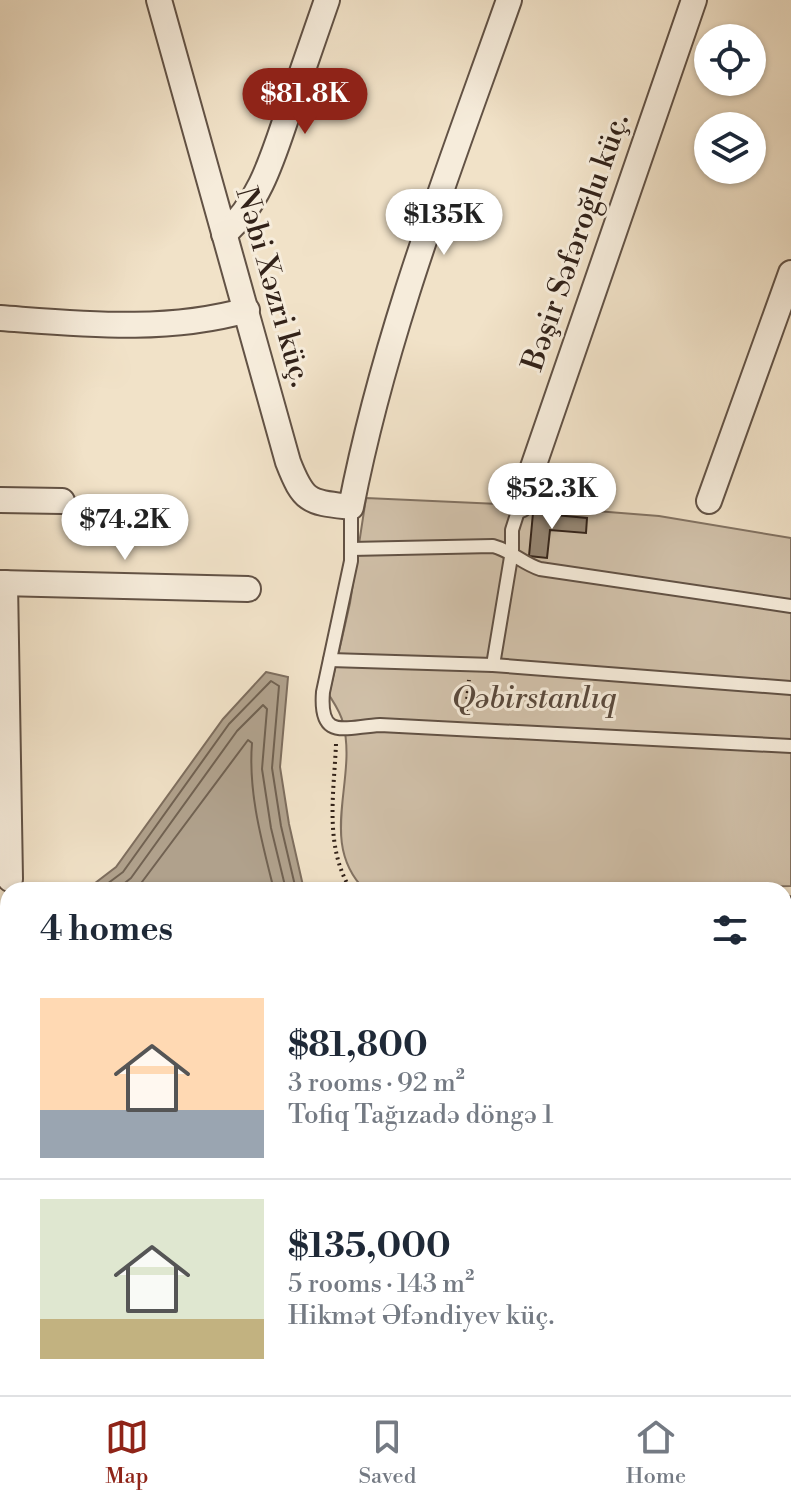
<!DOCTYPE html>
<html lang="en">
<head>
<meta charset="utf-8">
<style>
	:root { --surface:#fff; --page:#f2f2f3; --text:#1f2937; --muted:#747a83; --line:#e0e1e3; --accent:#8f2418 }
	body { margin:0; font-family:"Libre Bodoni",serif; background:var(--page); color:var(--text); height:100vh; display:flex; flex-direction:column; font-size:30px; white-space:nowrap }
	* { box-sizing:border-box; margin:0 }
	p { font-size:26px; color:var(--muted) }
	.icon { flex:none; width:44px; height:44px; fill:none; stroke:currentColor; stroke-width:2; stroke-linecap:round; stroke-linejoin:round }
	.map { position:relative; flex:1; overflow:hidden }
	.panel { position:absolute; left:0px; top:882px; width:792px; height:514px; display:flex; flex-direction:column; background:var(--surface); border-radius:24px 24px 0 0; box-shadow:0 2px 6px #0004 }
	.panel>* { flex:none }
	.buttons { position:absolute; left:694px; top:24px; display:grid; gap:16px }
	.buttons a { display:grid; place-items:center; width:72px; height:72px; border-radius:50%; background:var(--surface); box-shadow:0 2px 6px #0004; font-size:40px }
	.price { position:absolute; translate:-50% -68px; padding:0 18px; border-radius:28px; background:#fff; color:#222; font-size:26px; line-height:52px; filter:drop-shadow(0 2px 4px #0008) }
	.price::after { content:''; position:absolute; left:50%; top:48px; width:24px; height:18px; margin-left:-12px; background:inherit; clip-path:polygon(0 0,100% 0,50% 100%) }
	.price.selected { background:var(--accent); color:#fff }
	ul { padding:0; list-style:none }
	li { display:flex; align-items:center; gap:24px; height:200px; padding:0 40px }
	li+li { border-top:2px solid var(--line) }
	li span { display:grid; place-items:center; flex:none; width:224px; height:160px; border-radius:0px; color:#555 }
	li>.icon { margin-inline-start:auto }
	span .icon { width:96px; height:96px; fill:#fffc; stroke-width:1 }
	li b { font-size:34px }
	h2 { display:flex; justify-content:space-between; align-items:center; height:96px; padding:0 40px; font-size:34px }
	.dock { display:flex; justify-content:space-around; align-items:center; height:112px; border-top:2px solid var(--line); background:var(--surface); font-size:22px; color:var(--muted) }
	.dock a { display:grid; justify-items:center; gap:4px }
	.dock .selected { color:var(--accent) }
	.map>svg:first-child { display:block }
	.green { fill:#d1c1aa; stroke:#827262; stroke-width:2 }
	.water { fill:#b0a18c; stroke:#7e6e5e; stroke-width:2 }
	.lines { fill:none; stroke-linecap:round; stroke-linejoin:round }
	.shore { stroke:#716252; stroke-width:2 }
	.building { fill:#958674; stroke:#322219; stroke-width:2 }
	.service-casing { stroke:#625245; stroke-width:16 }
	.minor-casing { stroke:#625245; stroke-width:28 }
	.trunk-casing { stroke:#322219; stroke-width:46 }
	.path { stroke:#322219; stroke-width:4; stroke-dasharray:2 4; stroke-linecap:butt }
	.service { stroke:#f6ecdb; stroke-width:12 }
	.minor { stroke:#f6ecdb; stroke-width:24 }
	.trunk { stroke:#f1e2c8; stroke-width:42 }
	.labels { text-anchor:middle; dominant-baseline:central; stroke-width:6; stroke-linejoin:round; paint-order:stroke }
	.street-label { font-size:30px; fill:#322219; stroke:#f6ecdb }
	.park-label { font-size:30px; font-style:italic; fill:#5a4a3d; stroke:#f6ecdb }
</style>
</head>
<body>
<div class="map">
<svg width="791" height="1395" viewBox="0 0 791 1395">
	<rect width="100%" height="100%" fill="#f1e2c8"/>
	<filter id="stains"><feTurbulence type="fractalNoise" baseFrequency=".0025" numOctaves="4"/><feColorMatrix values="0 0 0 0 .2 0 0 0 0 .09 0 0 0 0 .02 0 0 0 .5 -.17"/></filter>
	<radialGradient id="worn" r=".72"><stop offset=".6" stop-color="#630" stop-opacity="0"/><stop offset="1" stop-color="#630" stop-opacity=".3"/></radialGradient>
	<path class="green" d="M366,498L520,505L659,516L791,538V886L715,887L714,890H365C317,842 358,780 343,723C341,713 334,703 329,695L350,603Z"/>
	<g class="water">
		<path d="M266,672L288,677L280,767L289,824L304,890H86L116,867L223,719Z"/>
		<path d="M791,927V1070L784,1084V929Z"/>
		<path d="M8,936V1388H398L386,1395H0V940Z"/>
	</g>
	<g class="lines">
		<g class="shore">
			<path d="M99,890L123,872L229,724L271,681L279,686L272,768L281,826L296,890"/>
			<path d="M116,890L131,878L237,731L263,705L267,709L262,769L271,828L286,890"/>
			<path d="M136,890L248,740L252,743C248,793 262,842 274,890"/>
		</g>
	</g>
	<path class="building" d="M533,513L587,518L586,533L550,530L547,558L529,556Z"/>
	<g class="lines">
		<g class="service-casing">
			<g id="service">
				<path d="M351,507V561L323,692C319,741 344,727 380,725L791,746"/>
				<path d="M351,549L493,546C512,551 522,563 540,569L791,606"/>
				<path d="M330,660L493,665L791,688"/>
				<path d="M493,665L512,551V530L520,505"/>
			</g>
		</g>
		<g class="minor-casing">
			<g id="minor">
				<path d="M159,0L288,462C304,503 309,502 351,507C385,332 450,167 509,0"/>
				<path d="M224,234C262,202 275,149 291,104C303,70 315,35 327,0"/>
				<path d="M0,318C83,324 166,333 247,310"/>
				<path d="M0,500L62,501"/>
				<path d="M709,501L791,273"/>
				<path d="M520,505L694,0"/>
				<path d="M0,583L248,589"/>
				<path d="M5,583L10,879"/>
			</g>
		</g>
		<g class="trunk-casing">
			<g id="trunk">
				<path d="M784,1192L791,1187"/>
				<path d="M784,1259L791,1253"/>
				<path d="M509,1395L521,1388"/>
				<path d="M596,1395L606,1388"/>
			</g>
		</g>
		<g class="path">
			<path d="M466,711L469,680"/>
			<path d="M336,744C334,793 324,847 351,890"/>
			<path d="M784,899L791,897"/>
		</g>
		<use href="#service" class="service"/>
		<use href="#minor" class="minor"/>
		<use href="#trunk" class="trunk"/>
	</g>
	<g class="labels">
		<g class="street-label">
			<text transform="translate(576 242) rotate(-71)">Bəşir Səfəroğlu küç.</text>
			<text transform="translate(273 287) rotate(74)">Nəbi Xəzri küç.</text>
		</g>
		<g class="park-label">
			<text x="534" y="699">Qəbirstanlıq</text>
		</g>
	</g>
	<rect width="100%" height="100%" filter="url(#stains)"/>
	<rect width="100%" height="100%" fill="url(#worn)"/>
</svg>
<div class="buttons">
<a><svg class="icon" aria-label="locate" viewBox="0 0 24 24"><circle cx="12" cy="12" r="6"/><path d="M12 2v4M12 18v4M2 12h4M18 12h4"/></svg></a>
<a><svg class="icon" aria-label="layers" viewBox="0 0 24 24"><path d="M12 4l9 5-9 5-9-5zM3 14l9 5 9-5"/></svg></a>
</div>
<b class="price selected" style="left:305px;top:136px">$81.8K</b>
<b class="price" style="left:444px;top:257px">$135K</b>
<b class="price" style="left:552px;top:531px">$52.3K</b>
<b class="price" style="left:125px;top:562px">$74.2K</b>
<section class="panel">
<h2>4 homes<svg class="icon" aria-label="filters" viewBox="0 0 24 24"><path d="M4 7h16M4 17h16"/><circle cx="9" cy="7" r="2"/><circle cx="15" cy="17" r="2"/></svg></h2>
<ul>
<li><span style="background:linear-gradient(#ffd9b3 70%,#9aa5b1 0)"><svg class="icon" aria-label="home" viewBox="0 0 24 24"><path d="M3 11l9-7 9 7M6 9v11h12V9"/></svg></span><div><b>$81,800</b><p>3 rooms · 92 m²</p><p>Tofiq Tağızadə döngə 1</p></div></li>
<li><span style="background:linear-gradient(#dfe7d0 75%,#c2b280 0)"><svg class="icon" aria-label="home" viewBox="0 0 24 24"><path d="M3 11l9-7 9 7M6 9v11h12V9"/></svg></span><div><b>$135,000</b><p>5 rooms · 143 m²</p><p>Hikmət Əfəndiyev küç.</p></div></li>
</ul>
</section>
</div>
<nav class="dock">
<a class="selected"><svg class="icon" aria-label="map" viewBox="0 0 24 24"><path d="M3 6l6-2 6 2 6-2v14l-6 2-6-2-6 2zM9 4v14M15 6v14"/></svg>Map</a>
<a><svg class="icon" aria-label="saved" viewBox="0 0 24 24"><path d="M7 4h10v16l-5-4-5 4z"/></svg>Saved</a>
<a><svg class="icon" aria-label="home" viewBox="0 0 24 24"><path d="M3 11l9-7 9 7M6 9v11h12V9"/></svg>Home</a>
</nav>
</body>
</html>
